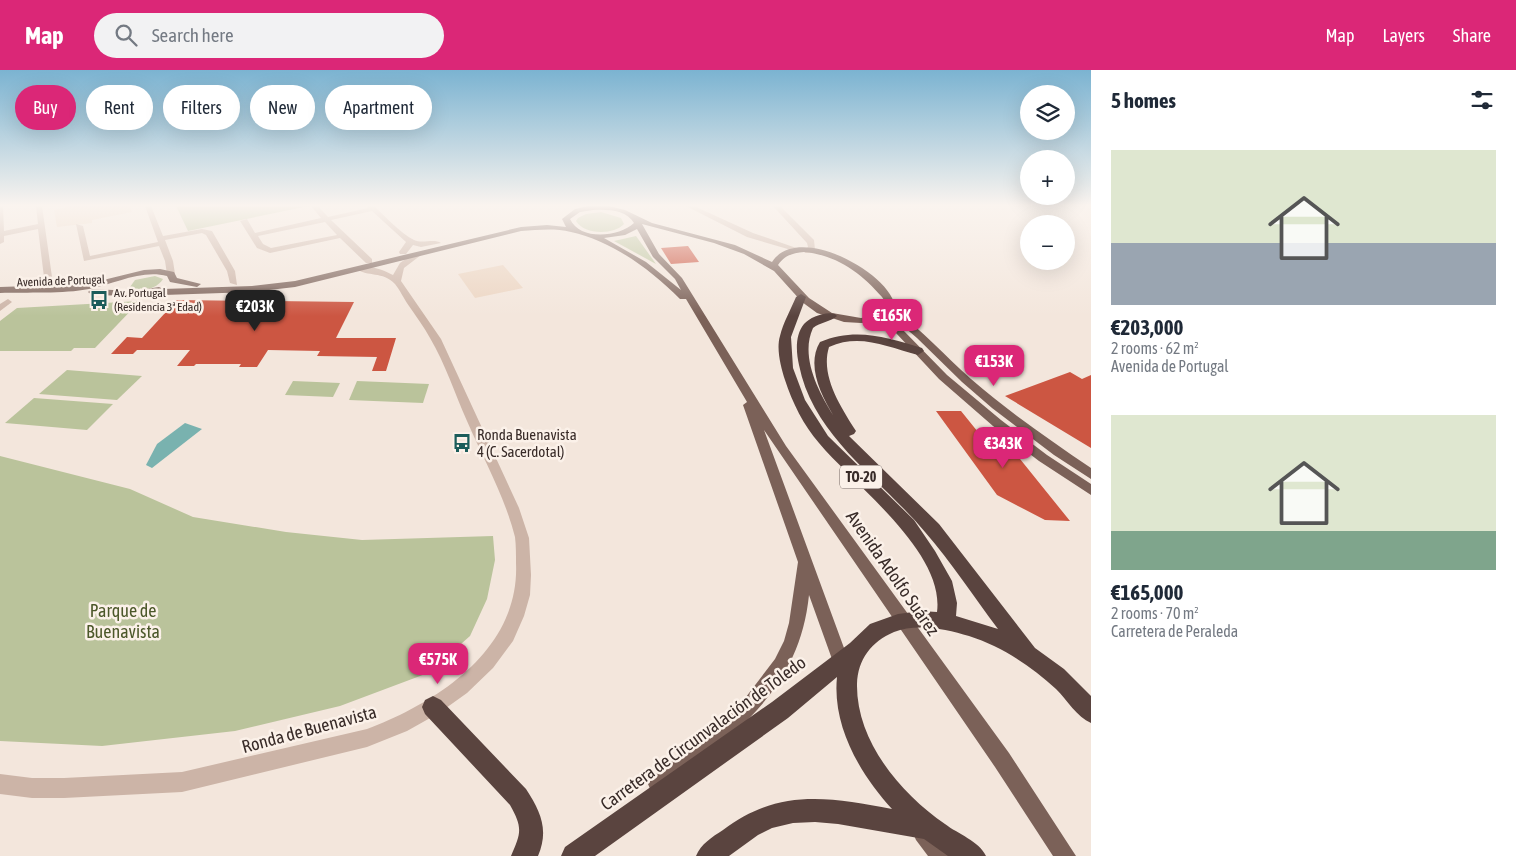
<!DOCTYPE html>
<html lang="en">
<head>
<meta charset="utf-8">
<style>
	:root { --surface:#fff; --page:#f2f2f3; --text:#1f2937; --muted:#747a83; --accent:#db2777 }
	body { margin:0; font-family:"Asap Condensed",sans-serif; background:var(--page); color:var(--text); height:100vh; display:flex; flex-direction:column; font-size:19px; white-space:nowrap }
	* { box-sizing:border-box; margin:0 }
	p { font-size:16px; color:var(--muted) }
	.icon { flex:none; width:28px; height:28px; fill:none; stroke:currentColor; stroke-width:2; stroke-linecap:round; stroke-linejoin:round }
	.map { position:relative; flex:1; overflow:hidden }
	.side { display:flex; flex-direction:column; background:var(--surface); width:425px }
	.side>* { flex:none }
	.banner { position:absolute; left:15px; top:15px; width:475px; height:45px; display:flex; gap:10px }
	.fabs { position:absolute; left:1020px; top:15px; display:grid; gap:10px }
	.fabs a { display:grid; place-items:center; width:55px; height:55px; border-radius:50%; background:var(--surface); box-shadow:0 5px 20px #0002; font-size:25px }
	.price { position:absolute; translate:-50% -42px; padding:0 11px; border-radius:10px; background:var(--accent); color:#fff; font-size:16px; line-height:32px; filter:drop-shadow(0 1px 2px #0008) }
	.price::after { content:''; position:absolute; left:50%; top:30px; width:15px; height:11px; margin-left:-8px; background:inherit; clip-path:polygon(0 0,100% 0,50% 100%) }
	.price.current { background:#222; color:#fff }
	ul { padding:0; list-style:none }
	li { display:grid; align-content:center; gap:10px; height:265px; padding:0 20px }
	li span { display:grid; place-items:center; height:155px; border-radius:0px; color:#555 }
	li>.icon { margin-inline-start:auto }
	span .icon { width:90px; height:90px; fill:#fffc; stroke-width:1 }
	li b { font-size:21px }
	h2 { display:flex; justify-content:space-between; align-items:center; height:60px; padding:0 20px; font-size:21px }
	.chip { padding:0 18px; border-radius:22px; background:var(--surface); box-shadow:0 5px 20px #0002; font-size:18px; line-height:45px }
	.chip.current { background:var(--accent); color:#fff }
	header { display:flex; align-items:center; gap:30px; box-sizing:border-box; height:70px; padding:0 25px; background:var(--accent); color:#fff }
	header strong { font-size:24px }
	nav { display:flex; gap:28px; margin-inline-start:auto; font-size:18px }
	.search { width:350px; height:45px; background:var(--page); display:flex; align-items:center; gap:12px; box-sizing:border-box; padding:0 18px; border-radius:28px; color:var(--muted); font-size:19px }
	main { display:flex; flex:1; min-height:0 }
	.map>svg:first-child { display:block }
	.green { fill:#bac39b }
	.plaza { fill:#ecd5c2 }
	.water { fill:#79b2af }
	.building { fill:#cc5642 }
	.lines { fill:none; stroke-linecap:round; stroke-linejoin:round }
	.minor { fill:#ccb4a7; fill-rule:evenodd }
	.major { fill:#7b6158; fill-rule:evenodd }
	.highway { fill:#5a443f; fill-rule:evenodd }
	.labels { text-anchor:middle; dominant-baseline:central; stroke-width:5; stroke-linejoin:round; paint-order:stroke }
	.far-street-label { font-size:12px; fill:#382b28; stroke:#fbf1e9 }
	.far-poi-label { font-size:12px; fill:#382b28; stroke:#fbf1e9; text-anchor:start }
	.shield { fill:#fbf1e9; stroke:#726662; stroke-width:1 }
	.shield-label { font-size:14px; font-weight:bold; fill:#382b28 }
	.poi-label { font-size:15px; fill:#382b28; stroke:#fbf1e9; text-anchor:start }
	.near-street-label { font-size:18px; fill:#382b28; stroke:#fbf1e9 }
	.near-park-label { font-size:18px; fill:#4c582a; stroke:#fbf1e9 }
</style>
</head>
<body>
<header>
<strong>Map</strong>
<div class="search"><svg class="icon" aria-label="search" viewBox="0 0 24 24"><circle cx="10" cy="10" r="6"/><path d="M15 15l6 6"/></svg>Search here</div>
<nav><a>Map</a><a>Layers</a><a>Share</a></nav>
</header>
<main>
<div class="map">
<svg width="1091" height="786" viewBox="0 0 1091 786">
	<rect width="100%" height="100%" fill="#f3e6dc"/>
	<g class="green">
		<path d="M176,136L268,137L309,136L188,161Z"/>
		<path d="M601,142L621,148L624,154C614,165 584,165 576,151L578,148L586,144Z"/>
		<path d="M636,166L656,194L614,171Z"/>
		<path d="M155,206L163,209C157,219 140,223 130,217L135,210Z"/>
		<path d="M140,231L95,278H74L71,281H0V251L17,238Z"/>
		<path d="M67,300L142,306L117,330L39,324Z"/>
		<path d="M293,311L340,313L333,327L285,325Z"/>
		<path d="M357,311L429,314L423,333L349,330Z"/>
		<path d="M34,328L113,334L87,360L5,353Z"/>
		<path d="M0,386L130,419L193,447L286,462L362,470L493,466L495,490L487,529L470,566L428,603L340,636L235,661L102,676L0,671Z"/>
	</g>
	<g class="plaza">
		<path d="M72,136H130L132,142L92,150V153L57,157L54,140Z"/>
		<path d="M503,195L523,218L475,228L458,204Z"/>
	</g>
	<path class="water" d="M185,353L202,359L152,398L146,395L157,374Z"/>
	<g class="building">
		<path d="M688,176L699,192L671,194L661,178Z"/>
		<path d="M177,230L354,232L336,268H396L386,301H372L377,287L317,286L320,281L268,280L257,297H239L241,294H196L194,296H177L190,280H137L133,284H111L127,267L142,268Z"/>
		<path d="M1070,302L1082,309L1091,305V378L1005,326Z"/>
		<path d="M936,341H961L982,367L1003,368L1070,451L1045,450L997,425Z"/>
	</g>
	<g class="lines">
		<g class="minor">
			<path d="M0,136H3L4,161L38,154L36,136H42L52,207L43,221L36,219L44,207L38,159L4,166V172L0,174Z"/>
			<path d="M145,136H151L163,166L202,159L212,161L235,201L237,215L230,213L227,201L206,165L202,163L165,170L173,191L175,204L171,207L167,204L165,191L159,176L84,191L76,154L83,156L90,186L158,172Z"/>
			<path d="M311,136H318L328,147L368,138L367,136H374C386,147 400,163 414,170C423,174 434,168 441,173L421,177L413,175L406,184H400L399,182L406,172L372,141L331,150L372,189V193H366L340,168L270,183L257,178L240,151L247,149L255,163L321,148ZM325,152L337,165L271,178L263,174L258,166Z"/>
			<path d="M686,136H694L753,163L802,180L798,182L747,167Z"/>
			<path d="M773,136H780L814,170L815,180L811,183H805L804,181L808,177L807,173Z"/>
			<path d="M414,183L421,185L404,198L401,211L441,269L519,438L529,468L531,505L530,525L524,546L513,571L493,598L467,623L439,643L407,661L367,677L182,722L64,728H32L0,724V704L32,708H64L182,702L367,659C438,632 520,579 516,493C516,485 516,475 515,467C505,427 483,388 467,351C455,324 445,293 430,268C424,257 416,246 409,236C404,229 400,220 395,214C383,201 367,207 357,199C366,193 384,200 393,205L400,193Z"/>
			<path d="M8,229L12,232L0,241V234Z"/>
		</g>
		<g class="major">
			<path d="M588,136H609L625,140L652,153L735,175L772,192C799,150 898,208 895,240C923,261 945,286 971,309C1009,342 1050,370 1091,398V409L1054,385L992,338L962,312L917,268L890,245L882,249L902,259L947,305L1001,350L1047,385L1091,414V425L1039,391L993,356L939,309L896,263L873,252L861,253L844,252L817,243L802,232L774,201L744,184L714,173L642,154L659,184L682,208L786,376L1009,683L1076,786H1053L995,697L764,360L851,597L849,603L843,605L837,603L809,525C799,622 734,663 665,721L658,724L651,721L648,714L651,707L709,661L746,627L775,589L784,571L789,553L798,492L743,335L747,332L686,229H680C650,199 612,171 571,162C554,158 538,160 521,161L295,217L252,222L134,226L92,225L88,222L92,219L134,221L159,217L163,219L252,216L295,211L521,157L547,155L566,157L562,149L575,139ZM593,140C607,139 627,140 634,153C619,167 580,171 570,149L580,142ZM637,159L653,187L675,209L681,220L646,192L604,168L625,165ZM804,182C837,185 861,203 882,227L886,233V240L874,246L861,248L832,243L809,228L778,195C785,185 793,183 804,182Z"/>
			<path d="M160,199L174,202L177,208L201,214L197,217L170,212L167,206C142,199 114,214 89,219C64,224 26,222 0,223V217L87,214L144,200Z"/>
			<path d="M923,753C936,758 947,773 953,786H928L916,770L913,763L916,756Z"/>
		</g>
		<g class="highway">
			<path d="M801,224L806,227L791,267L793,298L805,330L828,366L914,450L935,481L952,511L957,533L956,546L998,559C974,527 952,493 925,462C881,409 813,367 799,295C796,282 795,265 804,254C810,247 826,241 835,244L837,246C831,252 820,252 813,258C800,286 818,321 833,345C821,325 806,295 820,272C855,257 887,267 922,278L924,281L918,285C887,277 860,263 829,277C820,306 841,337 856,361L854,364L849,366L939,454L1035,578L1064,599L1091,626V653C1077,647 1067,630 1056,619C1031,596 1001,576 969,566C946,559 916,553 894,562C871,572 858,589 857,614C856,671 901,724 945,754C958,764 979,771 986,786H948L924,769L838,754L815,752L793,753L772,758L758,765L729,786H696C701,774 712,767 723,760C778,718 829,727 892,739C860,704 832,656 837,607L788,648L595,786H561L565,777L772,632L850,573L870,554L898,544L921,541L937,542C945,482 854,415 819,373C804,356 792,332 785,310C781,298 776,279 780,266C783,253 791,239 796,227Z"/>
			<path d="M433,626L441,630L526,719C541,742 549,760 538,786H511C521,763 523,758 510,735L425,644L422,637L425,630Z"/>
		</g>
	</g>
	<linearGradient id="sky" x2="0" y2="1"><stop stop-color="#7bb3d1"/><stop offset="0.55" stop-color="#faf4ef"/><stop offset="1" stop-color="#faf4ef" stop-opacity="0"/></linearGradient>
	<rect width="1091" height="246" fill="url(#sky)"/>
	<defs>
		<g id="bus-bare" transform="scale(1.5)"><path d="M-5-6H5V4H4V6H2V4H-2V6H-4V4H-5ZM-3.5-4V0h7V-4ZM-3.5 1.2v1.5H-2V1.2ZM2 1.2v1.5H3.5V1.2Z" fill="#1b5c5a" stroke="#fbf1e9" stroke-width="2.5" paint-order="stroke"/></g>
	</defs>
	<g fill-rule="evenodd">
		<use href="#bus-bare" x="99" y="230"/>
		<use href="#bus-bare" x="462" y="373"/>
	</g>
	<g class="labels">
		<g class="far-street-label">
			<text transform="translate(61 211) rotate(-2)">Avenida de Portugal</text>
		</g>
		<g class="far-poi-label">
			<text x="114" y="223">Av. Portugal<tspan x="114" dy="14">(Residencia 3ª Edad)</tspan></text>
		</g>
		<rect class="shield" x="840" y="395.5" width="42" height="23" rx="4"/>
		<g class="shield-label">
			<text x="861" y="407">TO-20</text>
		</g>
		<g class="poi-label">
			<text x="477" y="364">Ronda Buenavista<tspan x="477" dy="17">4 (C. Sacerdotal)</tspan></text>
		</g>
		<g class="near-street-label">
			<text transform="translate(893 503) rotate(55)">Avenida Adolfo Suárez</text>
			<text transform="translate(309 659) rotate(-15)">Ronda de Buenavista</text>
			<text transform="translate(703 663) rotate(-36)">Carretera de Circunvalación de Toledo</text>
		</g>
		<g class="near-park-label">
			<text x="123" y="540">Parque de<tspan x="123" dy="21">Buenavista</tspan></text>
		</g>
	</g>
</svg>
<div class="fabs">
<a><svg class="icon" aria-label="layers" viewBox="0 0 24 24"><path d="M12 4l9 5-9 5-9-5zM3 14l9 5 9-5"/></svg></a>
<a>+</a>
<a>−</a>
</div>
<b class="price current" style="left:255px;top:262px">€203K</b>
<b class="price" style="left:892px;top:271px">€165K</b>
<b class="price" style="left:994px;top:317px">€153K</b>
<b class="price" style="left:1003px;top:399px">€343K</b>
<b class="price" style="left:438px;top:615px">€575K</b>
<div class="banner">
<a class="chip current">Buy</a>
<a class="chip">Rent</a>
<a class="chip">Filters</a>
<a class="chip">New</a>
<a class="chip">Apartment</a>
</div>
</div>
<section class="side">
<h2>5 homes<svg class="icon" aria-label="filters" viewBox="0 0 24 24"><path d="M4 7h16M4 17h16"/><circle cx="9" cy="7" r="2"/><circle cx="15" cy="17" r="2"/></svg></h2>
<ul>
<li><span style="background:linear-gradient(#dfe7d0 60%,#9aa5b1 0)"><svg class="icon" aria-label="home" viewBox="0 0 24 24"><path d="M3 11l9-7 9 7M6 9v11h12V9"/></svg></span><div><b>€203,000</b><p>2 rooms · 62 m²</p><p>Avenida de Portugal</p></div></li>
<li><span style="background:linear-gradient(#dfe7d0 75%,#7fa58c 0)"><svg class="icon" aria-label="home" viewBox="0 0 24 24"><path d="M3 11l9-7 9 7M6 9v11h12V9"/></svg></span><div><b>€165,000</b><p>2 rooms · 70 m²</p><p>Carretera de Peraleda</p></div></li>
</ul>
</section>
</main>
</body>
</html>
